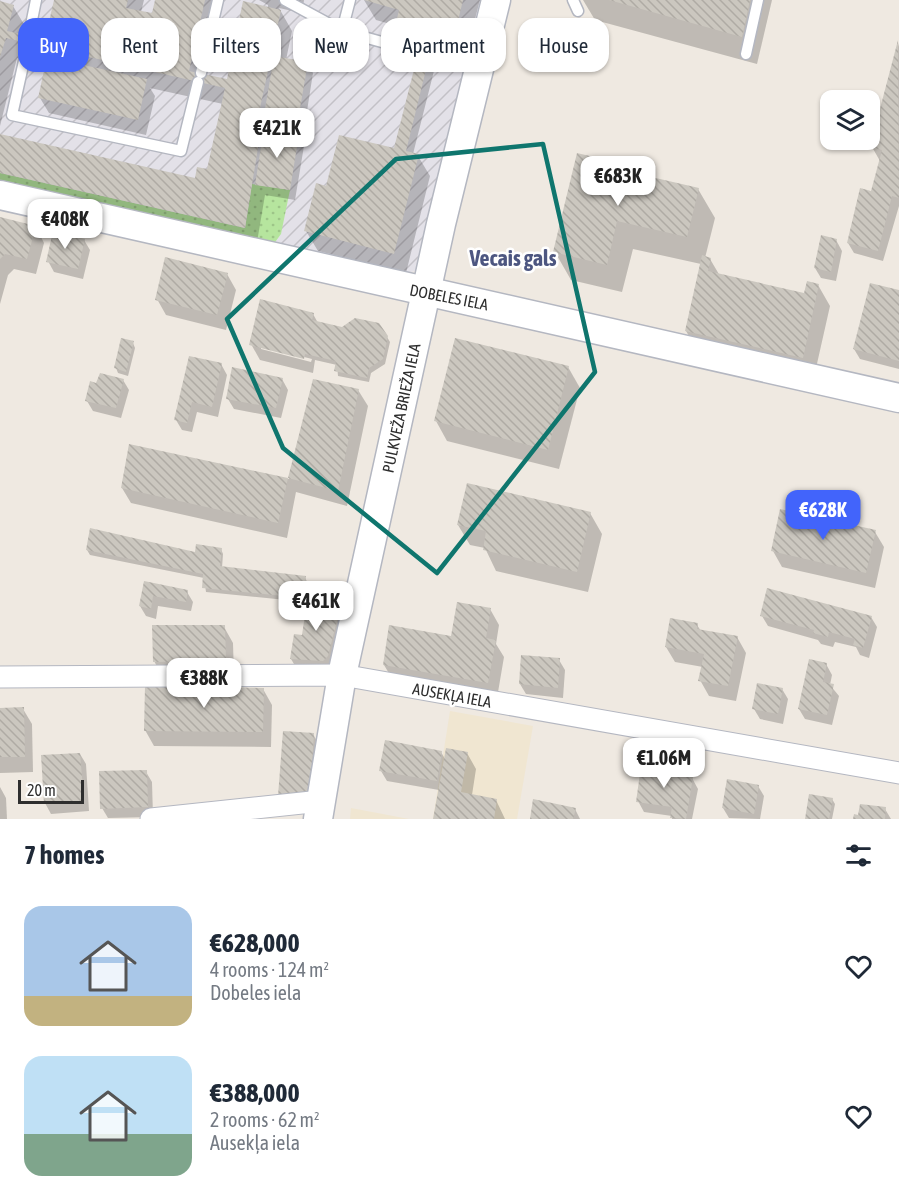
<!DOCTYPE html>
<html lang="en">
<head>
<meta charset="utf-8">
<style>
	:root { --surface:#fff; --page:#f6f6f7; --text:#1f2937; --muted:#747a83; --accent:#4264fb }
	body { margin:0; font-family:"Asap Condensed",sans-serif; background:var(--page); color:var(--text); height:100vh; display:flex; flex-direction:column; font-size:22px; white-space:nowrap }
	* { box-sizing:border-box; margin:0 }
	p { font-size:20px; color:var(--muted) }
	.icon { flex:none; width:33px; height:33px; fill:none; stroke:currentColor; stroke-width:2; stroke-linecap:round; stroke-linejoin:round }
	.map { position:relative; height:819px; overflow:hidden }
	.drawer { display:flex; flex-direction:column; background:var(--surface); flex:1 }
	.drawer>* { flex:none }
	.guide { position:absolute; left:18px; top:18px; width:864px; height:54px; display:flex; gap:12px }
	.controls { position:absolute; left:820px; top:90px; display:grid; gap:12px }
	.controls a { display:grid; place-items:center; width:60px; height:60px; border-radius:12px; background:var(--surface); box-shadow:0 2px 4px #0004; font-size:30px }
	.scale { position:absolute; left:18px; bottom:15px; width:66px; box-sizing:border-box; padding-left:6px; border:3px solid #2e2e2e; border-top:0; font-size:16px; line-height:21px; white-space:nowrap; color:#2e2e2e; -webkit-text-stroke:4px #fff; paint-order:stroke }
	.price { position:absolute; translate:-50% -51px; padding:0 14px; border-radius:12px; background:#fff; color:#222; font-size:20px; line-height:39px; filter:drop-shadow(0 2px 3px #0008) }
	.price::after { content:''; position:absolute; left:50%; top:36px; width:18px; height:14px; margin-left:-9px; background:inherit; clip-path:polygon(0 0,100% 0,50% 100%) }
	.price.on { background:var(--accent); color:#fff }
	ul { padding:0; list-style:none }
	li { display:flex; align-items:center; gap:18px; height:150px; padding:0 24px }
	li span { display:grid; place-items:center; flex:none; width:168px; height:120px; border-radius:18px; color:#555 }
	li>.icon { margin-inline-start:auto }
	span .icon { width:72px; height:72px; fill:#fffc; stroke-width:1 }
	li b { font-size:26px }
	h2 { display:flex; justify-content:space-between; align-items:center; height:72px; padding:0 24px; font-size:26px }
	.pill { padding:0 21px; border-radius:18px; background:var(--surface); box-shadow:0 2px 4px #0004; font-size:21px; line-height:54px }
	.pill.on { background:var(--accent); color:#fff }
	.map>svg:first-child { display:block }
	.industrial { fill:url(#industrial-furrows) }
	.education { fill:#f0e6d1 }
	.grass { fill:url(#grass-dots) }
	.shadow { fill:#0003; fill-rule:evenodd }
	.building { fill:url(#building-back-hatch) }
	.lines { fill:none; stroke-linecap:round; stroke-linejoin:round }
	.lane-casing { stroke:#b4b7c1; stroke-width:13 }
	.street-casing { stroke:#b4b7c1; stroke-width:23 }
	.secondary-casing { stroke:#b4b7c1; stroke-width:31 }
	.lane { stroke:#fff; stroke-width:10 }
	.street { stroke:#fff; stroke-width:21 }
	.secondary { stroke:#fff; stroke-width:28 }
	.marked { fill:none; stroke:#0f766e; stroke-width:4.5; stroke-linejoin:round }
	.labels { text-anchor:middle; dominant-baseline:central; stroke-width:5; stroke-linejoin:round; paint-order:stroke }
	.street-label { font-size:16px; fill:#2e2e2e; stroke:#fff }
	.district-label { font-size:22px; font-weight:bold; fill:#4d5680; stroke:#fff }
</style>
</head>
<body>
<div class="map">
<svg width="899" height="819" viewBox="0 0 899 819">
	<defs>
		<pattern id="industrial-furrows" width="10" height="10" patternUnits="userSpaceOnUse" patternTransform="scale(1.5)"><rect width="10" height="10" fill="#e3e1e8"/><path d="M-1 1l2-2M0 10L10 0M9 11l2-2" fill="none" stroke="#c3c1c7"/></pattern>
		<pattern id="grass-dots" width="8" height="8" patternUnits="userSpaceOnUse" patternTransform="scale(1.5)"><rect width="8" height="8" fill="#b6e59e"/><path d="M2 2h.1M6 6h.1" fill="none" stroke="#9dc588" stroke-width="1.8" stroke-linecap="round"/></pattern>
		<pattern id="building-back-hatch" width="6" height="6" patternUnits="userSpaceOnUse" patternTransform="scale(1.5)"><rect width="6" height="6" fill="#cbc7bf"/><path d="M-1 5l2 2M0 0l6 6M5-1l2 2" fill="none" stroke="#afaba4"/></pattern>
	</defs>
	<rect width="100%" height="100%" fill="#efe9e1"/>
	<path class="industrial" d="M0,0H491L421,270L406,273L0,182Z"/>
	<g class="education">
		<path d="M450,711L533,726L517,819H433Z"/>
		<path d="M351,808L409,819H350Z"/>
	</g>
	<path class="grass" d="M0,173L245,228L252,184L290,190L281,234L273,245L0,182Z"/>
	<g class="shadow">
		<path d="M55,0H144L141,12L153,15L156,0H212L219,11L204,75L228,81L268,8V5L259,0H304L302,13L279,8L292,31L286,60L307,63L313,73L304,130L272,125L271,131L298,135L304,146L295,200L265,195L256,248L0,190V136L196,179L208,171L223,104L150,88L155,96L146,135L49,113L40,98L47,64L17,58L0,126V3L13,6L25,26L22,35L46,41Z"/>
		<path d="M364,0H480L464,61L438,55L413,154L418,156L430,176L406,273L318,251L306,231L327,187L396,150L420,50L408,47L397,26L376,20Z"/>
		<path d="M583,0H772L757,64L595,20Z"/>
		<path d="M899,43V206L883,261L854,253L848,243L872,192L880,161L872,147Z"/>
		<path d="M635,168L639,175L698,189L715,218L705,258L710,259L720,276L805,295L818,285L830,306L814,377L698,351L686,331L701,264L633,249L622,292L571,280L555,252Z"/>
		<path d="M0,219L36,227L44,243L36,274L14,269L8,275L0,304Z"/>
		<path d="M84,240L90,250L83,279L54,272L48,261Z"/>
		<path d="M836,240L842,251L836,281L821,278L815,268Z"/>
		<path d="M227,274L236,290L226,330L166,315L157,299Z"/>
		<path d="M899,292V369L860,359L854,349Z"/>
		<path d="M313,314L318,323L387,337L390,342L385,364L371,373L369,382L338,376L337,365L315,360L313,373L260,360L251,344ZM261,346L312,359L311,362L261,349Z"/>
		<path d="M133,343L135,348L128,376L118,373L116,368Z"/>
		<path d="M221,364L227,375L218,417L197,412L192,432L182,430L176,420Z"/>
		<path d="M568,367L580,388L559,469L447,441L436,421Z"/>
		<path d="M282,379L288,390L281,418L234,409L228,399Z"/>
		<path d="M123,380L129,390L121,418L93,411L87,401L97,385Z"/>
		<path d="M314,381L358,390L368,406L347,506L296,492L287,538L131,503L122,488L130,445L289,479Z"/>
		<path d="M590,513L602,534L588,592L496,571L485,548L470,545L458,525Z"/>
		<path d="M875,532L884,547L875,588L782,567L773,551Z"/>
		<path d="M221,549L223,554L222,568L305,577L307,582L306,602L206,592L204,578L90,555L87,550L196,554Z"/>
		<path d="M145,583L187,592L193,602L191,611L158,606L156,619L146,616L140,606Z"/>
		<path d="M340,607L346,617L334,666L297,669L291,659Z"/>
		<path d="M490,609L499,625L496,644L504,657L497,698L393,680L384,665L452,637Z"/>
		<path d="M762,616L871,617L877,627L869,658L860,655L856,647L835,642L833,647L821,644L818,640L768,626Z"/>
		<path d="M697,625L701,631L737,637L746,653L736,701L709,696L700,680L703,667L675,662L666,647Z"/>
		<path d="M224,627L233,643L234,676L163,677L154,661Z"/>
		<path d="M559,660L565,670L563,698L526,694L520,684Z"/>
		<path d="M826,664L832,675L830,685L839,696L832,725L805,719L799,709Z"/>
		<path d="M263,689L272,705L271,747L154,746L145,730Z"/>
		<path d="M782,689L788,699L783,724L760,719L754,709Z"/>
		<path d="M0,709H23L32,724L33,772L0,773Z"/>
		<path d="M313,734L319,745L315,808L286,806Z"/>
		<path d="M441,752L445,759L467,753L476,769L472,795L496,800L505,819H434L439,790L387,781L381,771Z"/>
		<path d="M80,754L86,764L89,811L51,814L45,803Z"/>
		<path d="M656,763L661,772L692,778L698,789L692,819H672V816L644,812L638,801Z"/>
		<path d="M146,772L152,782L153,817L108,818L102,808Z"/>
		<path d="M758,786L764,796L760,819L729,818L723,808Z"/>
		<path d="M0,787L6,798L7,819H0Z"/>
		<path d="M832,799L835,804L832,819H807Z"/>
		<path d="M575,809L580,819H531Z"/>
		<path d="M885,809L891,819H854L860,816Z"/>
	</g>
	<g class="building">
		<path d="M54,0H128L126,8L152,13L155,0H205L189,71L227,79L243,1L281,10L257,122L262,123L245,228L0,173V134L195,178L197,167L207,169L225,88L6,38L0,57V1L14,5L7,31L45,39Z"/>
		<path d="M364,0H463L453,42L434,37L406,151L419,154L394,254L304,231L316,183L326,186L339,135L394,148L423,34L395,27L399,10Z"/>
		<path d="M609,0H750L742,37Z"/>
		<path d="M898,40L899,198L892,196L878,251L847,243L860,188L871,191L882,150L870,147Z"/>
		<path d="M274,56L308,62L298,120L264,115Z"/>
		<path d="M47,57L147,79L138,120L38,98Z"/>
		<path d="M264,128L299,134L290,190L255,185Z"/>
		<path d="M577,153L636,167L634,173L699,188L687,237L617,221L607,265L553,252Z"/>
		<path d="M0,217L36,226L27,259L5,254L0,259Z"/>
		<path d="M53,231L85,239L78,269L46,262Z"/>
		<path d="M821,235L837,239L831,272L814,268Z"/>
		<path d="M702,255L711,258L708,271L804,293L807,281L819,284L803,358L685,331Z"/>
		<path d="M165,257L228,273L217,315L155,300Z"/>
		<path d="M870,283L899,290V361L853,349Z"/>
		<path d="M260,299L314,313L312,320L342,327L355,318L379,323L388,336L383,359L369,368L367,378L334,371L336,361L305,354L304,359L249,345Z"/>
		<path d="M121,338L134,341L126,372L114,368Z"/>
		<path d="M455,338L569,366L548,450L434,421Z"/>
		<path d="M189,356L222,363L212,407L192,402L187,423L174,420Z"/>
		<path d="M232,367L283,378L276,408L226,399Z"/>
		<path d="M100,373L124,379L116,408L85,401L90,381L96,383Z"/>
		<path d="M313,379L359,389L338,491L288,478Z"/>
		<path d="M129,444L288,478L278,523L121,488Z"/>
		<path d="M467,483L591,512L577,572L483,550L486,531L457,525Z"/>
		<path d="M780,509L876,530L866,573L771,551Z"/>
		<path d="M90,528L195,552L196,544L222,548L220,566L306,576L304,598L202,588L203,574L86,550Z"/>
		<path d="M144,581L188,590L186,602L153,596L151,609L139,606Z"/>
		<path d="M767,588L872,616L863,648L853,645L855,639L829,632L828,637L813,633L814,630L760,616Z"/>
		<path d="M307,601L341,605L328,656L323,661L290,659L294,634L302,635Z"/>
		<path d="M457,602L491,608L486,638L496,640L488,683L383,665L389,625L451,636Z"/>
		<path d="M670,618L698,623L697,629L738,636L728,686L698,681L704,654L665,647Z"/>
		<path d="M152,625H225L226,661L153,662Z"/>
		<path d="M521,655L560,658L558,688L519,684Z"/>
		<path d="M809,659L827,663L823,682L834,684L827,715L798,709Z"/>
		<path d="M757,683L783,688L778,714L752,709Z"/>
		<path d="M145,686L264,688L263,732L144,731Z"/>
		<path d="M24,707L25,757H0V708Z"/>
		<path d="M283,731L314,733L310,798L278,796Z"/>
		<path d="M385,740L442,751L437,781L379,771Z"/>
		<path d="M446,748L468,752L461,792L497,799L494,819H433Z"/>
		<path d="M80,753L84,801L44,804L41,755Z"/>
		<path d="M642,759L657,761L656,769L693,777L686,819L670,818L672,807L636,802Z"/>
		<path d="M147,770L148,807L100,809L99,771Z"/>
		<path d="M727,779L759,785L754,814L722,808Z"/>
		<path d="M809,794L833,798L829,819H805Z"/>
		<path d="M533,799L576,808L573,819H530Z"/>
		<path d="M860,804L886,807L885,819H853L854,814L858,815Z"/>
	</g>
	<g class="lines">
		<g class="lane-casing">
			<g id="lane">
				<path d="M285,0L342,31L418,52"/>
				<path d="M573,0L578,11"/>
				<path d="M342,31L350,0"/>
				<path d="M29,35L36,0"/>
				<path d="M28,43L12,115L181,151L198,82"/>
				<path d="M746,54L758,0"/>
				<path d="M430,55L480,67"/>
				<path d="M201,73L218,0"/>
			</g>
		</g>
		<g class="street-casing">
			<g id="street">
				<path d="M0,677L342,675L899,773"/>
				<path d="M151,819L321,801"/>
			</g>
		</g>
		<g class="secondary-casing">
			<g id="secondary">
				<path d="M0,195L899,398"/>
				<path d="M318,819L342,675L441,224L496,0"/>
			</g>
		</g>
		<use href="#lane" class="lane"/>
		<use href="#street" class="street"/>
		<use href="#secondary" class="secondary"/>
	</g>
	<path class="marked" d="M543,144L595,372L437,573L283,448L227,319L396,159Z"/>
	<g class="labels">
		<g class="street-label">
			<text transform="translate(449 297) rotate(11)">DOBELES IELA</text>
			<text transform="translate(401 408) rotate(-78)">PULKVEŽA BRIEŽA IELA</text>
			<text transform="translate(452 695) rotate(10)">AUSEKĻA IELA</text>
		</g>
		<g class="district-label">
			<text x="513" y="258">Vecais gals</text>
		</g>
	</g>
</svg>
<div class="controls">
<a><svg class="icon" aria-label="layers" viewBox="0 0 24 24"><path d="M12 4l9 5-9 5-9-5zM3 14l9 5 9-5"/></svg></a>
</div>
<div class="scale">20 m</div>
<b class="price" style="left:277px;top:159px">€421K</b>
<b class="price" style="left:618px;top:207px">€683K</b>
<b class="price" style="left:65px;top:250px">€408K</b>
<b class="price on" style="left:823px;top:541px">€628K</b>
<b class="price" style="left:316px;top:632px">€461K</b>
<b class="price" style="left:204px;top:709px">€388K</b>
<b class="price" style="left:664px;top:789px">€1.06M</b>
<div class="guide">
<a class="pill on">Buy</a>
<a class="pill">Rent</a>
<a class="pill">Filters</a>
<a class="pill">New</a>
<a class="pill">Apartment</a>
<a class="pill">House</a>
</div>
</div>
<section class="drawer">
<h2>7 homes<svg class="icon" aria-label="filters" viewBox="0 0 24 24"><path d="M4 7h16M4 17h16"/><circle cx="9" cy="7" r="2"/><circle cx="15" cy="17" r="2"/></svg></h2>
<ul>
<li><span style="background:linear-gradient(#a9c7e8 75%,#c2b280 0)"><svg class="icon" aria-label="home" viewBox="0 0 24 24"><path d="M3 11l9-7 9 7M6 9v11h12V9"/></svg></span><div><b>€628,000</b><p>4 rooms · 124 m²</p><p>Dobeles iela</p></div><svg class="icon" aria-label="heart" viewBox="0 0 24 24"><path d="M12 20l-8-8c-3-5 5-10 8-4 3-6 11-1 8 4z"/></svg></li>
<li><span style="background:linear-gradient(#bfe0f5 65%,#7fa58c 0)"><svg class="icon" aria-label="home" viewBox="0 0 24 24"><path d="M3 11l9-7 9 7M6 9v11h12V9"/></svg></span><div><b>€388,000</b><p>2 rooms · 62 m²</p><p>Ausekļa iela</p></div><svg class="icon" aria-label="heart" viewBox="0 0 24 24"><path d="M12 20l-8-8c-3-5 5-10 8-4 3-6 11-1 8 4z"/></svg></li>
</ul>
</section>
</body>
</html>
